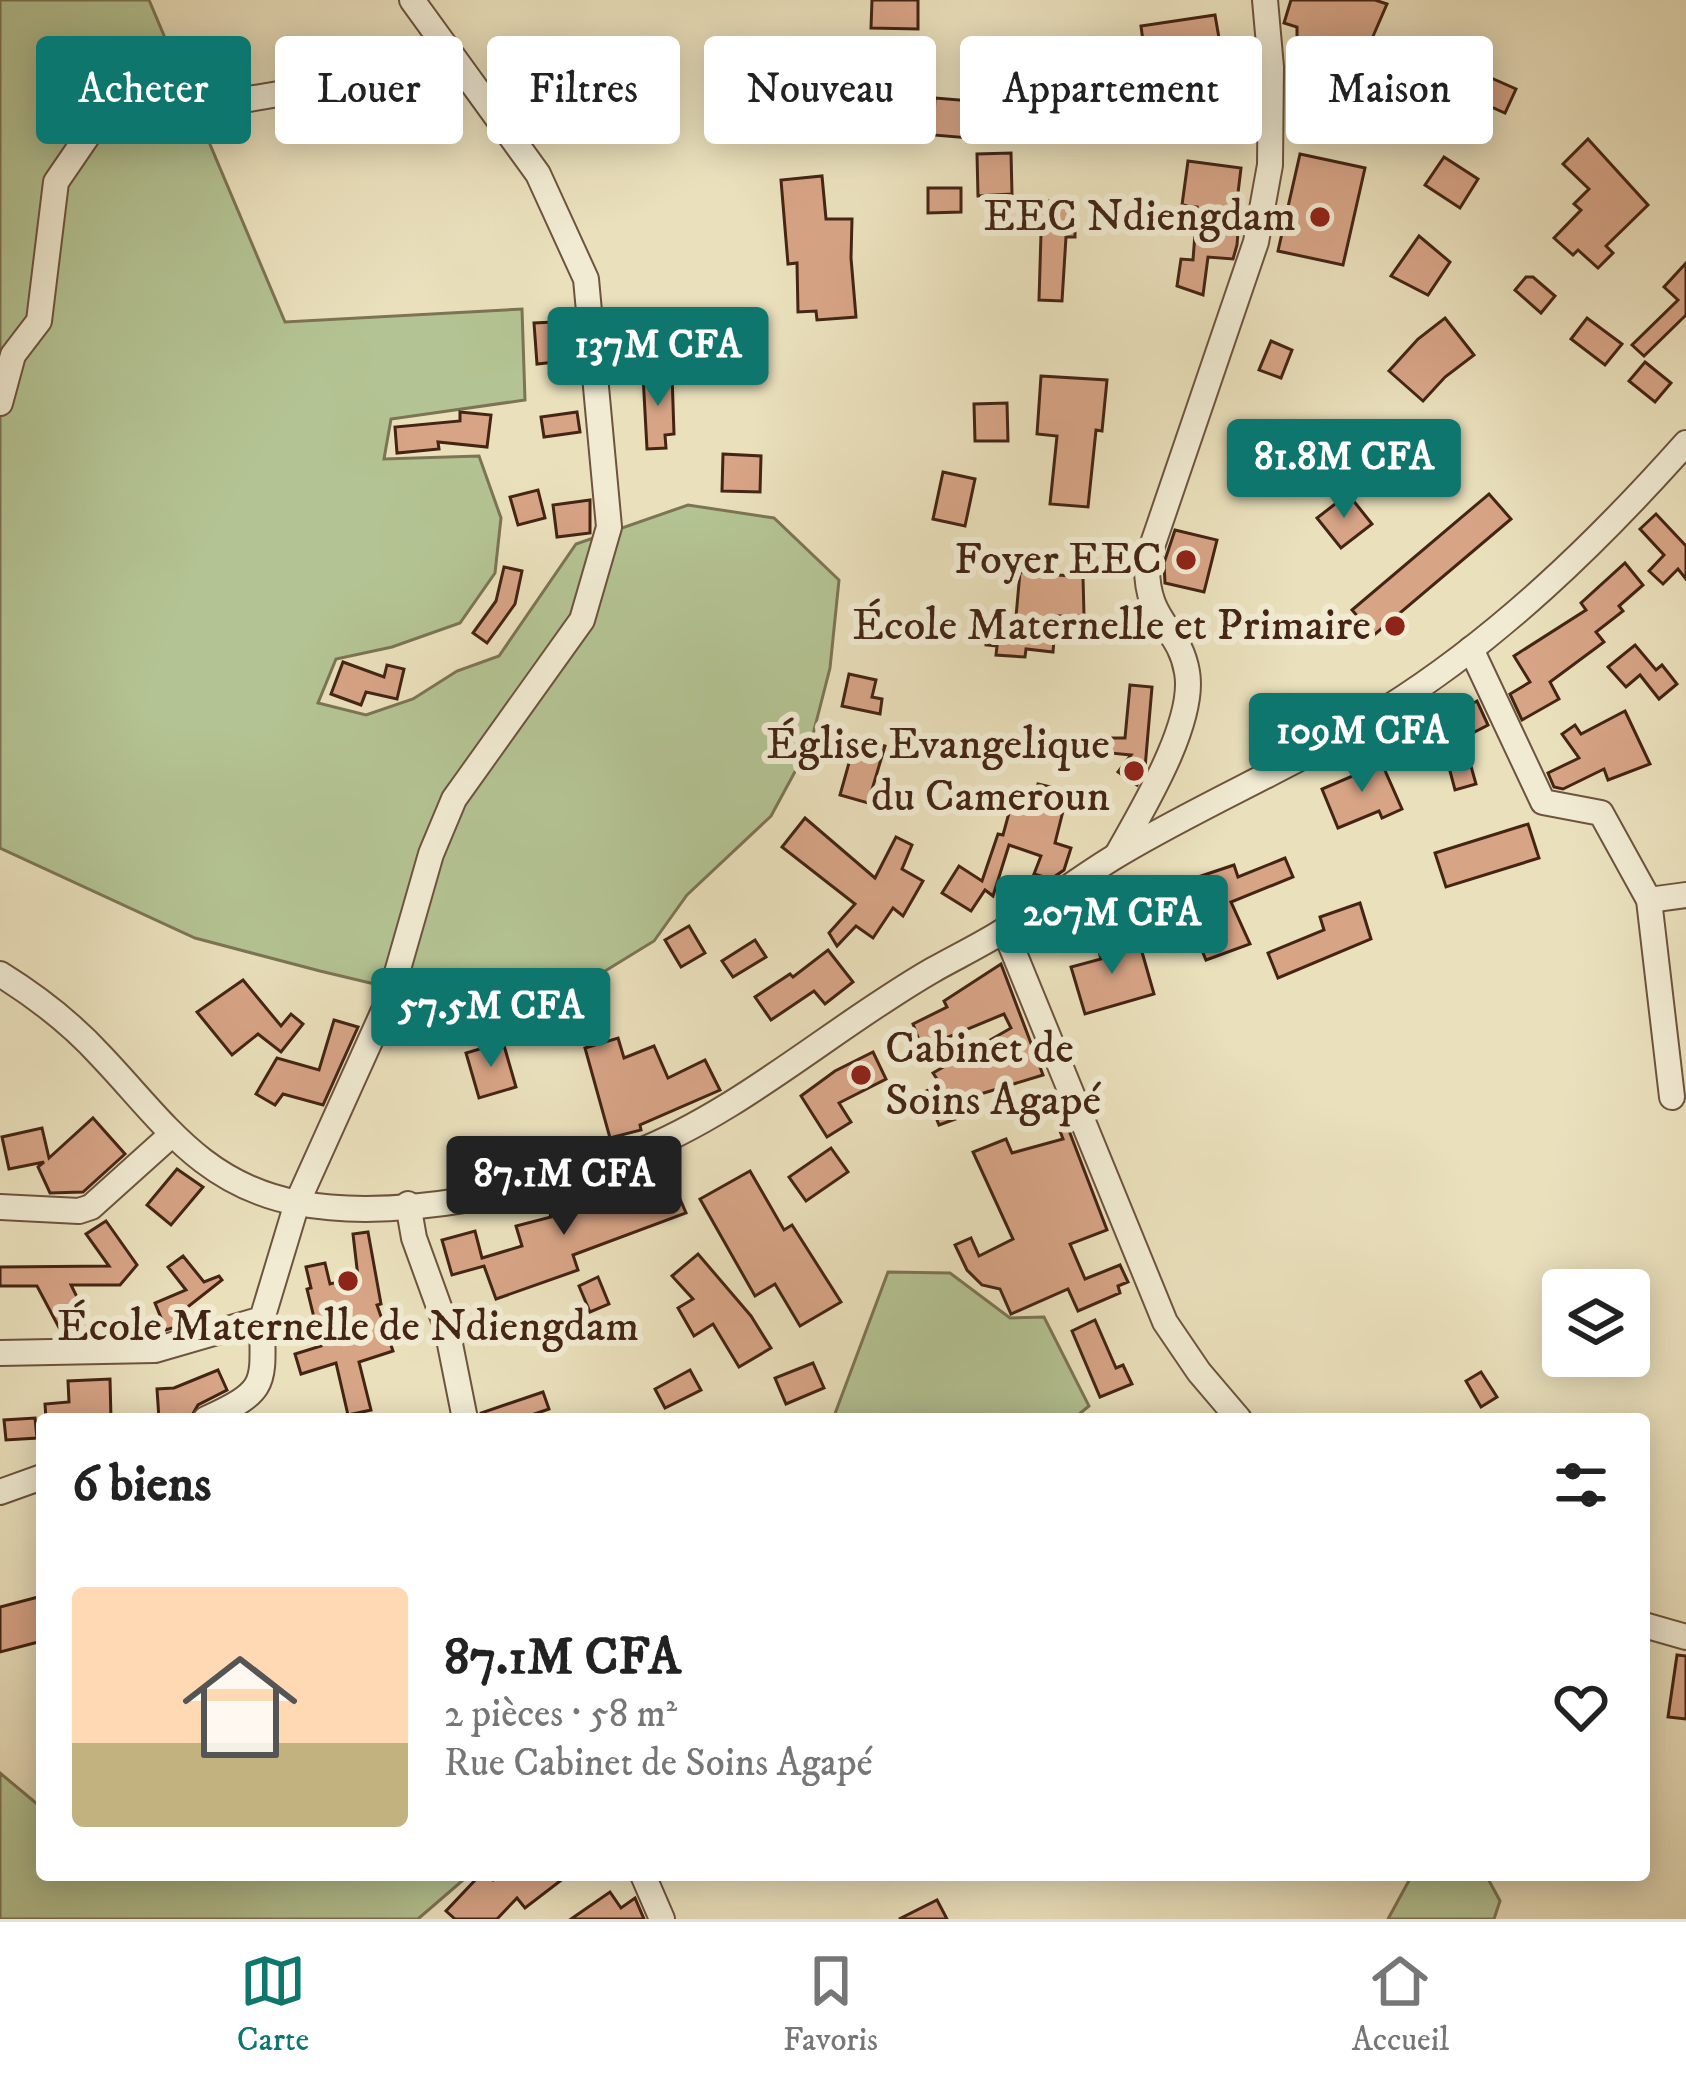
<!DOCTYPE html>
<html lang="fr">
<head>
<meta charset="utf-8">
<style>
	:root { --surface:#fff; --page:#f2f2f2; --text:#222; --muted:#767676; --line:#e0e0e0; --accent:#0f766e }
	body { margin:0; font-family:"IM FELL DW Pica",serif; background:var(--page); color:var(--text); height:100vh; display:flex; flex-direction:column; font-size:45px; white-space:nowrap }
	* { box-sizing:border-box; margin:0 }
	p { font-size:39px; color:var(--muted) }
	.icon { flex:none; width:66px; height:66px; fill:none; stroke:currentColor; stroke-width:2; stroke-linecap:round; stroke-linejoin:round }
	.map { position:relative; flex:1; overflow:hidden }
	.panel { position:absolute; left:36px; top:1413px; width:1614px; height:468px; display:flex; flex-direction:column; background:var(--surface); border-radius:12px; box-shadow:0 6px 30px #0003 }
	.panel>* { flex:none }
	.banner { position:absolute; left:36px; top:36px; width:1614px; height:108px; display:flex; gap:24px }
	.controls { position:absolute; left:1542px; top:1269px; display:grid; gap:24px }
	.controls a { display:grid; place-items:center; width:108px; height:108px; border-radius:12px; background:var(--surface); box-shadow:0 6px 30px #0003; font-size:60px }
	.price { position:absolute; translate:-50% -102px; padding:0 27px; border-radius:12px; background:var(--accent); color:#fff; font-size:39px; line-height:78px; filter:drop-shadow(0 3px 6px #0008) }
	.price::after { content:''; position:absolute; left:50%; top:72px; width:36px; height:27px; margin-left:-18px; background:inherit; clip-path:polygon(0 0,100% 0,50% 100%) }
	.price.on { background:#222; color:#fff }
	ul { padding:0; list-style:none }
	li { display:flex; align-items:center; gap:36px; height:300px; padding:0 36px }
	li+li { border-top:3px solid var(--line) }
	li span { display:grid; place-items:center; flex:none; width:336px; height:240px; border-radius:12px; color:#555 }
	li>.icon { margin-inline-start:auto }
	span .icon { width:144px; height:144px; fill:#fffc; stroke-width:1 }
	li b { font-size:51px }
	h2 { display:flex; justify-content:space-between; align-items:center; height:144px; padding:0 36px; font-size:51px }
	.tag { padding:0 42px; border-radius:12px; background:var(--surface); box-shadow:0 6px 30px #0003; font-size:42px; line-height:108px }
	.tag.on { background:var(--accent); color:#fff }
	.tabs { display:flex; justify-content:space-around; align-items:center; height:168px; border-top:3px solid var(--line); background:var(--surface); font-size:33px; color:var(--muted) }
	.tabs a { display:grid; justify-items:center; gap:6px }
	.tabs .on { color:var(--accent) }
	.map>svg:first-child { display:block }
	.green { fill:#b4c393; stroke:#7c7454; stroke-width:3 }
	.building { fill:#d7a486; stroke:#442414; stroke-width:3 }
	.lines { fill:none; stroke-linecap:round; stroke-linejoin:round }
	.minor-casing { stroke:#6e533e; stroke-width:28 }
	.minor { stroke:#f1ebd3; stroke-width:24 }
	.poi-dot { fill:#8f2418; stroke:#f1ebd3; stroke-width:4.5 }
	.labels { text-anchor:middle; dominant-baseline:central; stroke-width:12; stroke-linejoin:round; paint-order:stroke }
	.poi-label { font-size:45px; fill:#442414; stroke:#f1ebd3; text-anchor:end }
</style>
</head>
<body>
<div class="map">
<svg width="1686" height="1919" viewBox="0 0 1686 1919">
	<rect width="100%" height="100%" fill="#eae0bc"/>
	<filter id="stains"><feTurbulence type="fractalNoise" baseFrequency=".00167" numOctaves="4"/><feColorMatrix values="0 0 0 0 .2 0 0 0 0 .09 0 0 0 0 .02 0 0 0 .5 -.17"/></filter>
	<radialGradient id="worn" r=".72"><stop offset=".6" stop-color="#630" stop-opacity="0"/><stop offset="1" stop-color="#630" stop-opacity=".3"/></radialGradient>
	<g class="green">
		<path d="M0,0H149L285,322L522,309L525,400L391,419L384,459L479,456L501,518L495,573L460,623L392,647L336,659L318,703L366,715L413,699L457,671L499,656L576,544L688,505L774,518L839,580L830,668L811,742L771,816L687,895L654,941L566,995L408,992L320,971L195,938L0,848Z"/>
		<path d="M888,1272L950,1273L1010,1318L1044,1317L1089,1406L1073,1419H833Z"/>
		<path d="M0,1773L42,1808V1875H469L418,1919H0Z"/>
		<path d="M1412,1875H1486L1500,1901L1494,1919H1388Z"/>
	</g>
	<g class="building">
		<path d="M872,0H918V29L871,28Z"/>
		<path d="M1291,0H1375L1387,4L1351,87L1345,85L1317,129L1296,116L1323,75L1297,74V27L1284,23Z"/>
		<path d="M1215,15L1219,38L1144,49L1141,26Z"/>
		<path d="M993,47L1022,48V76H993Z"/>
		<path d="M1225,55L1251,56L1250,98L1224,97Z"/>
		<path d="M1480,73L1516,89L1505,113L1469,97Z"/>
		<path d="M846,84L847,114L783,116L782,86Z"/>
		<path d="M935,98L972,101L969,138L933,135Z"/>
		<path d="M1138,110L1141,135L1116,138L1114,112Z"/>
		<path d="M1588,139L1648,205L1606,246L1613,253L1598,268L1578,250L1573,255L1554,238L1581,210L1574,204L1589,189L1563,164Z"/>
		<path d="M1011,153L1012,194L978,196L977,154Z"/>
		<path d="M1300,154L1365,168L1343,265L1278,251Z"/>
		<path d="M1444,157L1478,179L1460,208L1425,185Z"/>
		<path d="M1188,161L1241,168L1235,218L1239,219L1237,245L1233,259L1208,257L1203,295L1177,286L1181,259L1193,260L1197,207L1182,205Z"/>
		<path d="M822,176L826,219H852L851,258L856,317L817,320L816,311L798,312L797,263L788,264L781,180Z"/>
		<path d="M928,188H961V212L928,213Z"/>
		<path d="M1042,201H1075V237H1066L1062,301L1039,300Z"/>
		<path d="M1419,236L1450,262L1428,295L1391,276Z"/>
		<path d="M1686,263V315L1644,356L1632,345L1678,300L1664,287Z"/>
		<path d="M1526,277H1533L1555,296L1541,313L1515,290Z"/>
		<path d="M1445,318L1474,355L1445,377L1423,401L1389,371L1418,339Z"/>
		<path d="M1587,318L1622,344L1605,365L1571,339Z"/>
		<path d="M755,319L758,351L711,355L708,323Z"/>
		<path d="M554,322L556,362L537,364L534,323Z"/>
		<path d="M1271,341L1292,350L1281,378L1259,370Z"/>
		<path d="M1645,362L1671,383L1655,402L1629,381Z"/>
		<path d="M672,374L674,434L665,435L666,448L647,449L643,375Z"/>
		<path d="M1041,376L1107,380L1102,431L1096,430L1088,507L1050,504L1057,436L1037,434Z"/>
		<path d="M1007,403L1008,441H975L974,404Z"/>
		<path d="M460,412L491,415L487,447L438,442L439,449L397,453L395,427L460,421Z"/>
		<path d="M577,412L580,432L544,437L541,417Z"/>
		<path d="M723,454L761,456L760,492L722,491Z"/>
		<path d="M943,472L975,479L965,526L933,519Z"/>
		<path d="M538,490L545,518L518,525L510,497Z"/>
		<path d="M1348,494L1372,524L1341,548L1317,518Z"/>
		<path d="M1489,494L1511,519L1374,635L1352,610Z"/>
		<path d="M590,500V533L557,537L553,505Z"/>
		<path d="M1656,514L1686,546V579L1678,569L1663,584L1649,571L1664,555L1640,529Z"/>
		<path d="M1175,530L1217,540L1204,592L1165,583L1164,563Z"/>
		<path d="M1625,563L1643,585L1619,606L1623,611L1596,632L1604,642L1550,682L1559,699L1522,720L1510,694L1530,682L1514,656L1586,610L1581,603Z"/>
		<path d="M504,567L522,571L515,604L487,643L473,633L496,601Z"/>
		<path d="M1020,572L1083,577L1084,616H1056L1053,652L1026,649L1025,657L996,655L997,646L986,645L987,626L1015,628Z"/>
		<path d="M1635,645L1656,670L1662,665L1677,684L1659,699L1640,675L1626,687L1608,667Z"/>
		<path d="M343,662L384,677L387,665L404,669L397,699L366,692L361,705L331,694Z"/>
		<path d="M849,674L876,680L872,697L882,699L880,714L842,706Z"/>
		<path d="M1130,685L1152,687L1145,768L1137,785L1118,772L1131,755L1110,753L1111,738H1125Z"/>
		<path d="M1477,701L1488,725L1463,738L1476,784L1455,790L1446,756L1441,754L1418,765L1401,733L1440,714L1443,720Z"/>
		<path d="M1625,711L1650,764L1608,780L1604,769L1563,789L1554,787L1548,773L1579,758L1562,734L1575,725L1581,734Z"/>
		<path d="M856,738L885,746L868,803L840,795Z"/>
		<path d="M1379,757L1402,809L1382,818L1379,811L1338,828L1322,789L1362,772L1359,766Z"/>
		<path d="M1038,784L1068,791L1055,843L1071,848L1064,870L1051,879L1034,874L1041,856L1009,845L993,896L985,890L971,911L942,893L959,866L982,881L998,834L1003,835L1016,787L1036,792Z"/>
		<path d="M805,818L875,878L896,837L912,845L902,869L923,881L903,916L893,908L873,938L856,926L837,946L829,933L855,904L782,847Z"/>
		<path d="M1528,824L1539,858L1446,887L1435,853Z"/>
		<path d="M1285,858L1293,877L1231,902L1250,944L1206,960L1193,929L1202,925L1186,881L1234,865L1238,877Z"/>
		<path d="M1360,903L1371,939L1278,978L1268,953L1324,930L1320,917Z"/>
		<path d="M689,926L705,953L681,967L665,940Z"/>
		<path d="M1113,935L1118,952L1140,945L1154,994L1085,1014L1071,967L1101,959L1096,940Z"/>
		<path d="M755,940L766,957L733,977L722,961Z"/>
		<path d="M828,950L853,982L825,1004L814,991L771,1020L755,997L790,974L793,977Z"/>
		<path d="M1001,964L1043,1075L964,1099L969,1114L939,1125L926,1091L941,1085L933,1073L1011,1028L1004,1014L922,1048L913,1024L947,1007L944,1001Z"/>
		<path d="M243,980L281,1026L291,1014L303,1024L281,1052L258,1034L232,1055L197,1012Z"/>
		<path d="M334,1020L358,1027L323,1105L283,1094L275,1105L256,1094L277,1058L319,1070Z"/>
		<path d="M618,1038L624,1058L654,1046L668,1078L705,1060L720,1090L640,1125L641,1130L610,1138L585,1048Z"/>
		<path d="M503,1042L516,1087L479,1098L466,1053Z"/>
		<path d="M873,1052L886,1079L839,1103L851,1122L827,1137L801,1096L835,1071Z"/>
		<path d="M93,1118L125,1154L83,1192L50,1193L38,1167L44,1162L9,1169L2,1137L42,1128L49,1158Z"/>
		<path d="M1068,1128L1107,1230L1070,1244L1085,1279L1120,1265L1128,1282L1118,1286L1120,1293L1078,1311L1068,1289L1011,1314L1000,1289L982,1285L967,1270L955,1245L971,1238L979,1256L1013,1239L973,1152L1006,1139L1012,1153L1063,1139L1060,1131Z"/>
		<path d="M831,1148L848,1172L806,1201L789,1177Z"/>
		<path d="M177,1169L203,1187L171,1225L147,1205Z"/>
		<path d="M750,1171L784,1230L792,1225L841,1302L800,1326L775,1284L755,1296L700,1199Z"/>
		<path d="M670,1176L686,1213L573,1255L578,1270L496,1299L484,1266L452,1275L442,1240L475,1231L482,1258L522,1246L516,1226L551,1217L549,1210L585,1196L589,1210Z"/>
		<path d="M106,1221L137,1265L120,1285H71L84,1311L78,1314L86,1330L63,1335L37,1286H0V1267L109,1266L86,1234Z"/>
		<path d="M368,1232L381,1304L377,1305L393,1351L359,1362L371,1410L348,1415L336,1363L301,1374L295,1354L321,1346L307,1289L311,1288L306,1267L325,1263L330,1284L358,1277L353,1234Z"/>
		<path d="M698,1254L751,1316L771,1348L739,1367L713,1324L694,1336L678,1308L693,1299L672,1276Z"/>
		<path d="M183,1256L204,1282L219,1276L222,1280L185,1309L191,1322L166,1330L155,1303L186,1290L168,1267Z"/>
		<path d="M598,1277L609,1304L590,1312L579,1286Z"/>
		<path d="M1095,1320L1116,1368L1123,1365L1132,1384L1100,1397L1072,1331Z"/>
		<path d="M813,1363L824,1388L786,1404L775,1378Z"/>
		<path d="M218,1370L227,1390L198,1405L190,1419H159L157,1389L174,1388Z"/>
		<path d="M690,1370L701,1390L665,1408L655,1389Z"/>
		<path d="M1481,1372L1497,1397L1481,1407L1466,1381Z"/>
		<path d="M110,1379L111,1419H46L45,1404L69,1402L68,1381Z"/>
		<path d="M543,1392L549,1409L520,1419H481V1413Z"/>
		<path d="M35,1418L37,1438L6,1440L4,1420Z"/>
		<path d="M42,1596V1641L0,1652V1607Z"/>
		<path d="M1677,1655L1686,1656V1719L1668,1717Z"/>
		<path d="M480,1875L493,1880L500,1875H568L525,1908L517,1898L497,1919H455L446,1911Z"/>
		<path d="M610,1892L621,1908L635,1898L644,1919H571Z"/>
		<path d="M937,1900L947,1919H899Z"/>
	</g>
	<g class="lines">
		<g class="minor-casing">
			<g id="minor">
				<path d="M0,403L13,355L39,321L56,182L95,125L456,64"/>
				<path d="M1471,649L1543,802L1601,813L1649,900L1672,1097"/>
				<path d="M1118,853C1142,810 1196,722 1187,672C1179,625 1145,624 1147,561L1256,242L1270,165L1271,67L1265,0"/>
				<path d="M1649,900L1686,895"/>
				<path d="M1005,931L1165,1322L1199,1372L1239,1419"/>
				<path d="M0,974C37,997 71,1023 101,1056C162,1120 202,1185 298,1203C397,1222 541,1191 633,1154C742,1111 832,1028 933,970C956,957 981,945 1003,931C1043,907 1080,877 1121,853C1207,802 1300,763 1386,709C1499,638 1597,543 1686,443"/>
				<path d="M408,1204L414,1238L447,1329L465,1419"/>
				<path d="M0,1207L79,1211L91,1207L170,1136"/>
				<path d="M0,1353L155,1350L262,1319L297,1203L390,997L431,854L454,799L582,620L609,527L586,279L538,174L412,0"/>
				<path d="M206,1419C269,1390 263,1385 262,1319"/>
				<path d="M0,1492L42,1477"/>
				<path d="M1644,1625L1686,1637"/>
				<path d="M643,1875L662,1919"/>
			</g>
		</g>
		<use href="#minor" class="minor"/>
	</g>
	<g class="poi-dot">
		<circle cx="1320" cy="217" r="12"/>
		<circle cx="1186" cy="560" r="12"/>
		<circle cx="1395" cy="626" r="12"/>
		<circle cx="1134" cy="771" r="12"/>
		<circle cx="861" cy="1075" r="12"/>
		<circle cx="348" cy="1281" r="12"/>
	</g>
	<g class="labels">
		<g class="poi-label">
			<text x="1296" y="217">EEC Ndiengdam</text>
			<text x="1162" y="560">Foyer EEC</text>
			<text x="1371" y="626">École Maternelle et Primaire</text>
			<text x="1110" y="745">Église Evangelique<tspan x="1110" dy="52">du Cameroun</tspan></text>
			<text x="885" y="1049" text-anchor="start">Cabinet de<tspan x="885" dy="52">Soins Agapé</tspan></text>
			<text x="348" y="1327" text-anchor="middle">École Maternelle de Ndiengdam</text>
		</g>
	</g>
	<rect width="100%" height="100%" filter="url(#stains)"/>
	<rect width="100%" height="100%" fill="url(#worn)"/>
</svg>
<div class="controls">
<a><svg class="icon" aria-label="layers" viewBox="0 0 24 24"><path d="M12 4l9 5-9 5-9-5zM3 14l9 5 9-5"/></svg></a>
</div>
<b class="price" style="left:658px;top:409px">137M CFA</b>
<b class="price" style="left:1344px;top:521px">81.8M CFA</b>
<b class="price" style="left:1362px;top:795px">109M CFA</b>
<b class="price" style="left:1112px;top:977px">207M CFA</b>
<b class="price" style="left:491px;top:1070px">57.5M CFA</b>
<b class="price on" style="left:564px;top:1238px">87.1M CFA</b>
<div class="banner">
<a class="tag on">Acheter</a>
<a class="tag">Louer</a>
<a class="tag">Filtres</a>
<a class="tag">Nouveau</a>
<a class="tag">Appartement</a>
<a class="tag">Maison</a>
</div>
<section class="panel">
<h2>6 biens<svg class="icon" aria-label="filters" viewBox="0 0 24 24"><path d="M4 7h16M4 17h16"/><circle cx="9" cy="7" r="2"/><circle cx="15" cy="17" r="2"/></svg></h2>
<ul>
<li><span style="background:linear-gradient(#ffd9b3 65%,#c2b280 0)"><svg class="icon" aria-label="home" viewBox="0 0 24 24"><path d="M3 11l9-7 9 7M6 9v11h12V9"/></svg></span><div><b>87.1M CFA</b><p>2 pièces · 58 m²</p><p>Rue Cabinet de Soins Agapé</p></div><svg class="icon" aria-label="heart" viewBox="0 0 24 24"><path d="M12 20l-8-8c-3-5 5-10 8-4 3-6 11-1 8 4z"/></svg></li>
</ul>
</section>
</div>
<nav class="tabs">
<a class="on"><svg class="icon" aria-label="map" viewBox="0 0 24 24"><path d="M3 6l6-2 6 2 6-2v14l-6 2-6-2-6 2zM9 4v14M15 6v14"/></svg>Carte</a>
<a><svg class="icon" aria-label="saved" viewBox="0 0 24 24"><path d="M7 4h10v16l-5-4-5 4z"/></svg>Favoris</a>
<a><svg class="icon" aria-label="home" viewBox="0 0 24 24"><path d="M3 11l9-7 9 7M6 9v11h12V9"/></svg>Accueil</a>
</nav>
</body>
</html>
